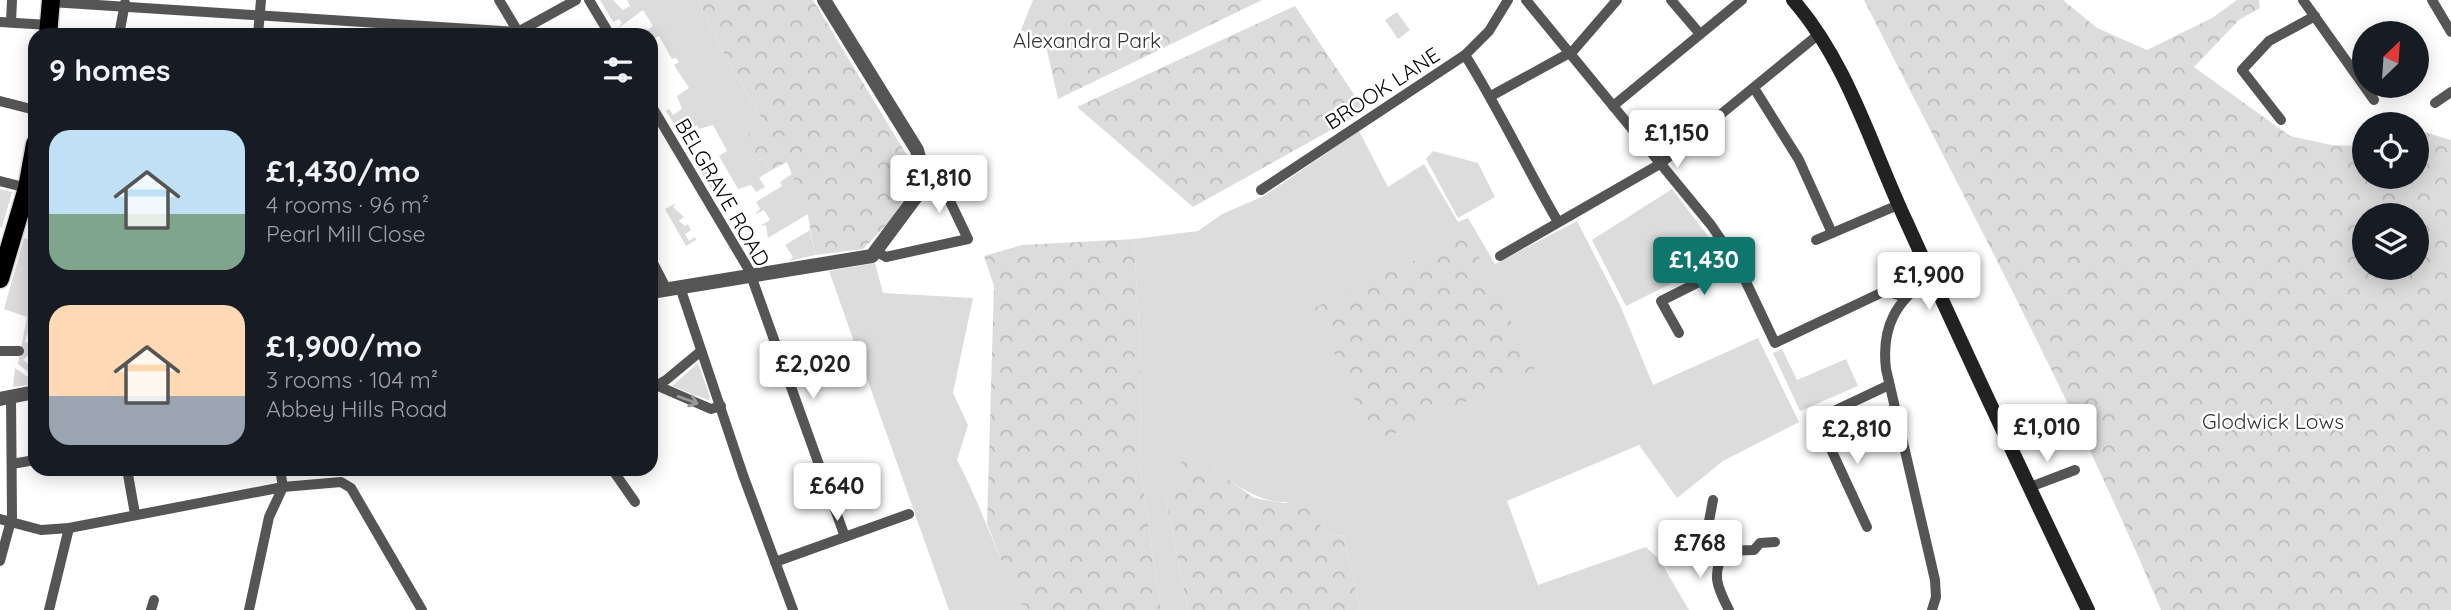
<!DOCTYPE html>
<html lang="en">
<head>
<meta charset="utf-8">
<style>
	:root { --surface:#171b24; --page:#242831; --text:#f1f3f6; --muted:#9ea1a6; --accent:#0f766e }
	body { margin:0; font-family:Quicksand,sans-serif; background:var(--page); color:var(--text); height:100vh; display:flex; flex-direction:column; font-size:26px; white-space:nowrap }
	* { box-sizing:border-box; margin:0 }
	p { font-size:23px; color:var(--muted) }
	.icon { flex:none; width:38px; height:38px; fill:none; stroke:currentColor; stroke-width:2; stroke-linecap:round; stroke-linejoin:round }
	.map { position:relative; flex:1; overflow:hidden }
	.details { position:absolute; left:28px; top:28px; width:630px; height:448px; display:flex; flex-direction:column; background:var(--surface); border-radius:21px; box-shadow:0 4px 18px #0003 }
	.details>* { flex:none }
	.needle { width:46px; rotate:25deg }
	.tools { position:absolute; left:2352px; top:21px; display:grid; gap:14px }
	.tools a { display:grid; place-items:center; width:77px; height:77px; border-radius:50%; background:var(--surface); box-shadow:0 4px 18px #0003; font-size:35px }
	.price { position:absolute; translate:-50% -60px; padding:0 16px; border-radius:7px; background:#fff; color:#222; font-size:23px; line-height:46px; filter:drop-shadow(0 2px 4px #0008) }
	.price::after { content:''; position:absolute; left:50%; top:42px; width:21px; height:16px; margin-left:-10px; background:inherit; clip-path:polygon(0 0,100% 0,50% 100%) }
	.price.selected { background:var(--accent); color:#fff }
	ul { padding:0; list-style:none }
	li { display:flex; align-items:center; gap:21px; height:175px; padding:0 21px }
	li span { display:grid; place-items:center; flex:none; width:196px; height:140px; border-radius:21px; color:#555 }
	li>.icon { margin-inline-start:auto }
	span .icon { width:84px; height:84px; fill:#fffc; stroke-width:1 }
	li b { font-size:30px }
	h2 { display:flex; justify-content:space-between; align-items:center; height:84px; padding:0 21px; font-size:30px }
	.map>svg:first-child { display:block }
	.green { fill:#dcdcdc }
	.park { fill:url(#park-crowns); fill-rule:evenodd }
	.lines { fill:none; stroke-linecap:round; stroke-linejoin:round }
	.trunk-casing { stroke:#dbdbdb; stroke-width:21 }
	.minor { stroke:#555; stroke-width:10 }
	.tertiary { stroke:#555; stroke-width:14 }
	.secondary { stroke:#222; stroke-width:14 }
	.trunk { stroke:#000; stroke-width:18 }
	.oneway { stroke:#999 }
	.labels { text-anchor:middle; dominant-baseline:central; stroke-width:5; stroke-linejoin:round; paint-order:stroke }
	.park-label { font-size:21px; fill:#333; stroke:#fff }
	.street-label { font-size:21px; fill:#000; stroke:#fff }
</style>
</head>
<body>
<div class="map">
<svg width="2451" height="610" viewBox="0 0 2451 610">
	<defs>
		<pattern id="park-crowns" width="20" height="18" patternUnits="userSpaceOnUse" patternTransform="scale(1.75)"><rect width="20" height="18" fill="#dcdcdc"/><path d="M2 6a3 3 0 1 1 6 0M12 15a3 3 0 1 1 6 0" fill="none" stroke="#bbb"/></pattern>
	</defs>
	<rect width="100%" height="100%" fill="#fff"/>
	<g class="green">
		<path d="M600,0H613L623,10L630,6L627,0H698L723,52L764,122L754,146L759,160L763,158L770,171L759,178L765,187L756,192L751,185L738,189L719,156L727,151L713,125L699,129L697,125L681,135L666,111L669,109L673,115L682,109L677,96L689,88L674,65L679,62L676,58L672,59L659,36L651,40V35H640L653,26L643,10L617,29L622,23L619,19L613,22Z"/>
		<path d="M1397,12L1410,30L1398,39L1385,20Z"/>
		<path d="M1359,131L1388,187L1424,164L1458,222L1468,218L1495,264L1577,221L1620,305L1653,385L1758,338L1799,422L1723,461L1677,498L1639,445L1507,501L1538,585L1646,547L1659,559L1689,610H1360L1344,536L1328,534L1299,501C1262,507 1239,487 1210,466L1165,496L1188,610H1161L1140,466L1141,363L1134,239L1198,231L1222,214L1264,196Z"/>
		<path d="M1433,151L1478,163L1495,197L1458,218L1426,159Z"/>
		<path d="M707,163L722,182L711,188L699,168Z"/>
		<path d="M792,174L808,214L768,238L766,225L760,226L770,220L764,210L754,215L760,209L756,202L782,186L780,182Z"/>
		<path d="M0,189L12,192L2,228L0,227Z"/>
		<path d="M1672,189L1724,257L1626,306L1592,240Z"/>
		<path d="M676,203L673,207L684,217L679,221L685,226L688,224L691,230L685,234L689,241L695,237L696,240L686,246L665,209Z"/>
		<path d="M810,230L815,255L789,261L793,257L785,245Z"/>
		<path d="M24,238L35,241V307L25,342L35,345V349L23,360L35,369V377L18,364L27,317L4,309Z"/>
		<path d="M875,263L883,293L973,298L953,393L968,425L957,460C983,509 999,562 1025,610H949L829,271Z"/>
		<path d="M1782,349L1797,380L1846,359L1858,386L1800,411L1773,353Z"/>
		<path d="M698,363L710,397L708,400L672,386Z"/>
		<path d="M15,368L35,382V384L13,387Z"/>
	</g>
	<g class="park">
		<path d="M698,0H813L911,162L912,184L892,219L863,249L815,255L808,216L787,162L770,171L763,158L758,160L748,133L764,122L723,52Z"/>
		<path d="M1033,0H1262L1058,99L1045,42L1021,30Z"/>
		<path d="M1864,0H2063L2097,28L2147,50L2212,18L2237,0H2259L2260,8L2239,20L2194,67L2290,136L2331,145L2364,146V177H2417V130L2451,140V610H2161C2074,402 1966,202 1864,0ZM2417,215V268H2364V215Z"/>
		<path d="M1295,6L1365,111L1193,207L1077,107Z"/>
		<path d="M1468,235L1535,370L1374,443L1314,308Z"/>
		<path d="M1134,239L1141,363L1140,466L1161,610H1025L1010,583L987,523L994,286L984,256L1022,245Z"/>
		<path d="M1182,461L1210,466L1254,498L1285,503L1299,500L1328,534L1344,536L1360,610H1188L1165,496Z"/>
	</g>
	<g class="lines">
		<g class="trunk-casing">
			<g id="trunk">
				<path d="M48,35L51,0"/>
				<path d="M0,279L27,188L35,144"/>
			</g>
		</g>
		<g class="minor">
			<path d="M499,0L520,35"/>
			<path d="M589,0L610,35"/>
			<path d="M1526,0L1711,225L1737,263L1775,343L1885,291L1905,297"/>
			<path d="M1671,0L1700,34"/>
			<path d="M2303,0L2374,100"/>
			<path d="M2432,0L2451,32"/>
			<path d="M51,2L518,32L576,0"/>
			<path d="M0,22L49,25"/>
			<path d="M11,22L12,0"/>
			<path d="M119,35L125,3"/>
			<path d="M258,35L261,0"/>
			<path d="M1465,55C1499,109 1526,167 1558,222"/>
			<path d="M1754,88L1799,160L1832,233"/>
			<path d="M1491,96L1573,51L1617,0"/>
			<path d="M0,101L35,110"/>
			<path d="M2435,103L2451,92"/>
			<path d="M651,105L749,270L845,537"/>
			<path d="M1613,106L1742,0"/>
			<path d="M2281,120L2242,70L2269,41L2315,16"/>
			<path d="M0,181L31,189"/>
			<path d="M1261,190L1465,55L1489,31L1508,0"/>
			<path d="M1816,240L1898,205"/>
			<path d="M877,252L886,257L968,239L937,174L923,172"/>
			<path d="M1500,256L1660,164L1819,34"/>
			<path d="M651,259L667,290"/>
			<path d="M1931,277C1896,300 1881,327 1886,369L1935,580L1936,597L1932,610"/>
			<path d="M680,287L743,475L793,610"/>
			<path d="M1679,333L1661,301L1737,263"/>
			<path d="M0,351H19"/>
			<path d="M658,386L711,409L721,406"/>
			<path d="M654,387L666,380L701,351"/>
			<path d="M12,464L35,460"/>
			<path d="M127,469L135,514"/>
			<path d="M612,469L635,502"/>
			<path d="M2030,487L2075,470"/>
			<path d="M1713,500L1706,537L1722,557"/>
			<path d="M0,519L41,530L69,528L283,487L341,482L351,488L422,610"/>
			<path d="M1867,527L1817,419L1889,385"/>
			<path d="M0,561L12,517L11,397"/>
			<path d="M775,562L909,514"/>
			<path d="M49,610L69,528"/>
			<path d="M151,610L154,600"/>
			<path d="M249,610L269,517L283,487L280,469"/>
			<path d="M1729,610C1717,587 1711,574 1725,551L1754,550L1760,543L1775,542"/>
		</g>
		<g class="tertiary">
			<path d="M651,292L872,256L918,194L923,172L917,150L824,0"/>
			<path d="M0,399L35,392"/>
		</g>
		<path class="secondary" d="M1793,0C1848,63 1871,146 1906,221C1965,351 2026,481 2088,610"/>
		<use href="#trunk" class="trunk"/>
	</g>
	<defs><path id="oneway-shaft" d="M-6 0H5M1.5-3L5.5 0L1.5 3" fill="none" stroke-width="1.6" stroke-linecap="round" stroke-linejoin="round" transform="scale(1.75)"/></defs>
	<use class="oneway" href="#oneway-shaft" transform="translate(688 400) rotate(20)"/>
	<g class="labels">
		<g class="park-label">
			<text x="1087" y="40">Alexandra Park</text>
			<text x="2273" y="421">Glodwick Lows</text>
		</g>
		<g class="street-label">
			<text transform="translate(1382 88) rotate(-33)">BROOK LANE</text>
			<text transform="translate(723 192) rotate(60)">BELGRAVE ROAD</text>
		</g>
	</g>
</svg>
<div class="tools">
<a><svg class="needle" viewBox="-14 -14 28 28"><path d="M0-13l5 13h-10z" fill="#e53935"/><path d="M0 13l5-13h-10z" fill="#9ea1a6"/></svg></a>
<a><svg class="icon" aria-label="locate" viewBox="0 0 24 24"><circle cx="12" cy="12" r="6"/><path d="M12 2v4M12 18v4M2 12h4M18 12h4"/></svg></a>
<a><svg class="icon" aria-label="layers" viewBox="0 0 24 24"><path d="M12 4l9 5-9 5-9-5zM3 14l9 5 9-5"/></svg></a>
</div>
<b class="price" style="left:1677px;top:170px">£1,150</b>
<b class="price" style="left:939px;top:215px">£1,810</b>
<b class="price selected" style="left:1704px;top:297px">£1,430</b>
<b class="price" style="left:1929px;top:312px">£1,900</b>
<b class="price" style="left:813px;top:401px">£2,020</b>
<b class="price" style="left:2047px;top:464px">£1,010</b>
<b class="price" style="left:1857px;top:466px">£2,810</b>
<b class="price" style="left:837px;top:523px">£640</b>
<b class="price" style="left:1700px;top:580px">£768</b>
<section class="details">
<h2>9 homes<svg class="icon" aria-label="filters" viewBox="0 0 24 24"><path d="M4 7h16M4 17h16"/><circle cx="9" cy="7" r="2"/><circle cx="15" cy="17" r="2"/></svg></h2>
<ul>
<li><span style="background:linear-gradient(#bfe0f5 60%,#7fa58c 0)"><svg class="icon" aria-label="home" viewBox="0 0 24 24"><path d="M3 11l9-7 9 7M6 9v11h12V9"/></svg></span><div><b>£1,430/mo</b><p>4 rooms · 96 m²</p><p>Pearl Mill Close</p></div></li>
<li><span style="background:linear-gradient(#ffd9b3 65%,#9aa5b1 0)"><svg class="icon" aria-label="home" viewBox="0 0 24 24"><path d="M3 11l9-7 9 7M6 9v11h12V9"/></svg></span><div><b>£1,900/mo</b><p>3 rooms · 104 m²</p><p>Abbey Hills Road</p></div></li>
</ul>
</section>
</div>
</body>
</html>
